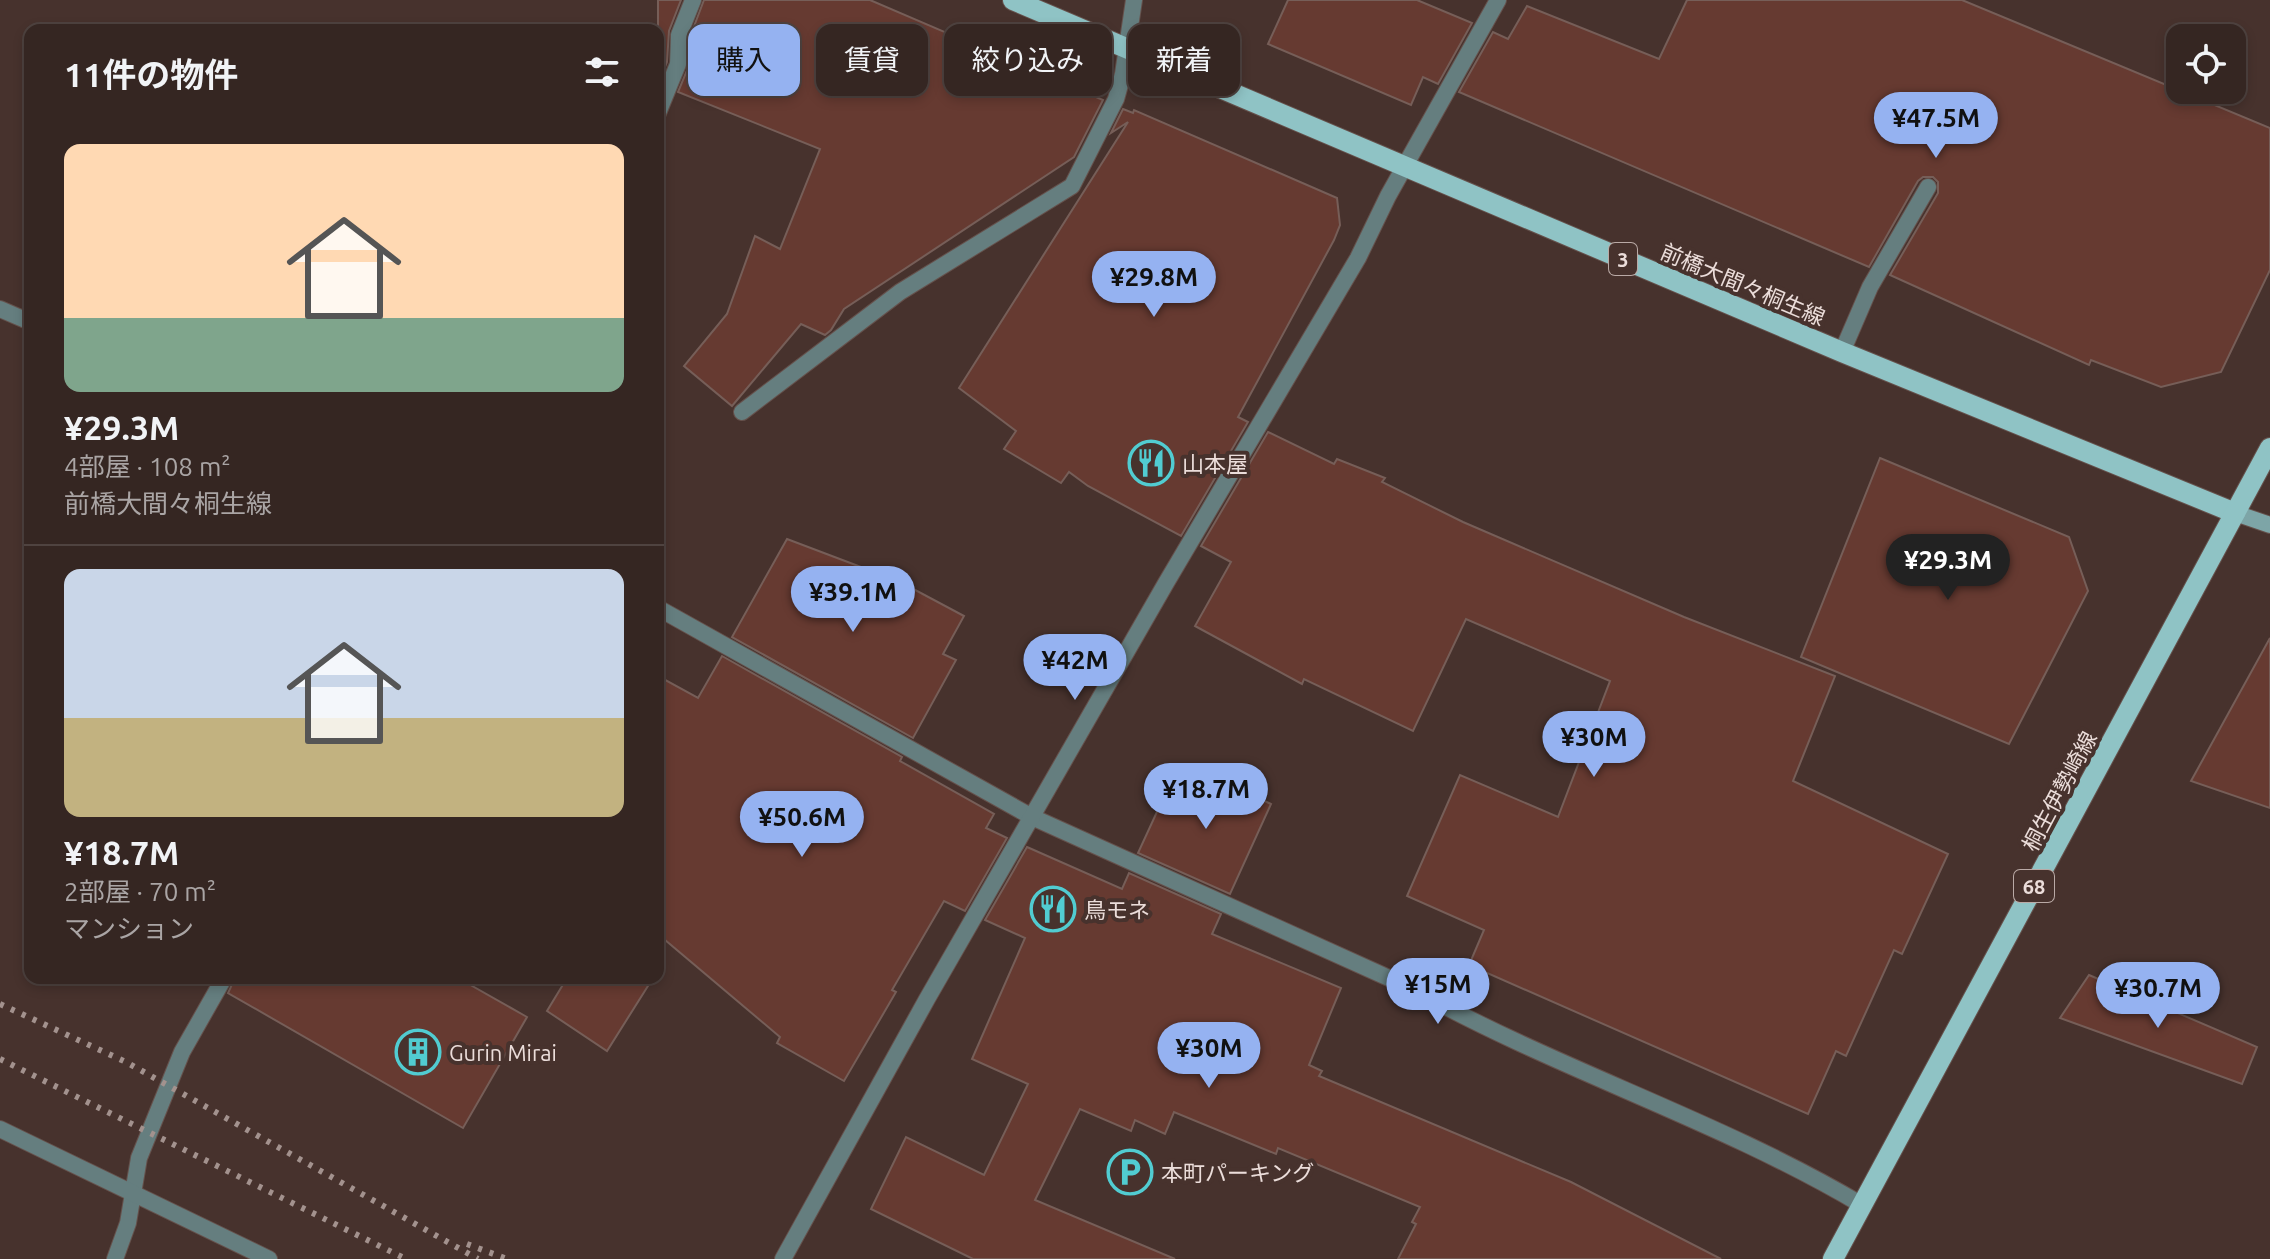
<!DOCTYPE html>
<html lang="ja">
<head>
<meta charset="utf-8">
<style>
	:root { --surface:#352622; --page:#3d2e2a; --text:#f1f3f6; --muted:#aaa5a5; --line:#4f4340; --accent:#95b2f1 }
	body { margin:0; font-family:Ubuntu,"Noto Sans JP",sans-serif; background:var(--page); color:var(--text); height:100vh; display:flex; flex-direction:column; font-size:30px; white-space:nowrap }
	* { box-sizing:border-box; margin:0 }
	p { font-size:26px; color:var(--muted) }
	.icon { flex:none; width:44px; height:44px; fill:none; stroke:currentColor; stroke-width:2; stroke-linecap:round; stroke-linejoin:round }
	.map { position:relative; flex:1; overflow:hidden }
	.side { position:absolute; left:24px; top:24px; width:640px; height:960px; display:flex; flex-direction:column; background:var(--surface); border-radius:16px; box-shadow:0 4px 12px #0003,0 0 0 2px var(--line) }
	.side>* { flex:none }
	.banner { position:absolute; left:688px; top:24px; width:760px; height:72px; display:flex; gap:16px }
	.buttons { position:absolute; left:2166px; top:24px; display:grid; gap:16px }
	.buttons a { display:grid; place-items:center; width:80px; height:80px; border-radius:16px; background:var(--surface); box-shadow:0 4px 12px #0003,0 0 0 2px var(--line); font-size:40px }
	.price { position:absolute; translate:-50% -68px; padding:0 18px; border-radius:28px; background:var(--accent); color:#111; font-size:26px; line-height:52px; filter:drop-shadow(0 2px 4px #0008) }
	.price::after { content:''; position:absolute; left:50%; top:48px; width:24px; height:18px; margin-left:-12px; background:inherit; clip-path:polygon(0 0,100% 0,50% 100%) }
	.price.active { background:#222; color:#fff }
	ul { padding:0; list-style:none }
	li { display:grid; align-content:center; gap:16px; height:424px; padding:0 40px }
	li+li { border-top:2px solid var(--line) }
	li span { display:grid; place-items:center; height:248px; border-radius:16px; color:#555 }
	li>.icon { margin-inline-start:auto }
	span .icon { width:144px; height:144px; fill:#fffc; stroke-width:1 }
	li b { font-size:34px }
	h2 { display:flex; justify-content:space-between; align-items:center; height:96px; padding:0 40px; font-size:34px }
	.chip { padding:0 28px; border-radius:16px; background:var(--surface); box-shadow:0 4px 12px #0003,0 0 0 2px var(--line); font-size:28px; line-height:72px }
	.chip.active { background:var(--accent); color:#111 }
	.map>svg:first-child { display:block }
	.building { fill:#663a31; stroke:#765e58; stroke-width:2 }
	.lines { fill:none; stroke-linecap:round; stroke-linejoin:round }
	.lane-casing { stroke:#65514c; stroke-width:18 }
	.street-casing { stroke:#65514c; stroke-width:18 }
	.secondary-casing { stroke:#65514c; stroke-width:18 }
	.primary-casing { stroke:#65514c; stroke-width:22 }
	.lane { stroke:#657e7f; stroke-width:16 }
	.street { stroke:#657e7f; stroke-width:16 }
	.secondary { stroke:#7da5a7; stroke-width:16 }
	.primary { stroke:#8fc3c5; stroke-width:20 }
	.rail { stroke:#a3928e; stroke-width:6; stroke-dasharray:4 8; stroke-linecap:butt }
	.labels { text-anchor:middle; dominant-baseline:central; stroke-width:8; stroke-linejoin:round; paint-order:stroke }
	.shield { fill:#47322d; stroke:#baaaa6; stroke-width:2 }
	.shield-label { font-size:20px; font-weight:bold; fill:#ebddda }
	.street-label { font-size:22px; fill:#ebddda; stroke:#47322d }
	.poi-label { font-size:22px; fill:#ebddda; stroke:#47322d; text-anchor:start }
</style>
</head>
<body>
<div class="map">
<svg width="2270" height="1259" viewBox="0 0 2270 1259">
	<rect width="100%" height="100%" fill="#47322d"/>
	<g class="building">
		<path d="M658,0H681L669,31L667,62L658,84Z"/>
		<path d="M704,0H870L1103,100L1074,157L844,309L831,330L825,335L801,324L732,406L684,366L727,314L755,236L780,249L820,149L678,92L688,68L690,37Z"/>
		<path d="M1288,0H1417L1472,23L1438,84L1423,77L1411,105L1268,44Z"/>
		<path d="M1687,0H1962L2270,128V270L2221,372L2161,387L2091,360L2089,365L1890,275L1938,193V182L1933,177H1923L1918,181L1869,267L1459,92L1493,32L1508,39L1527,6L1659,59Z"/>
		<path d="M1123,109L1133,113L1134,110L1337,198L1340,225L1334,240L1238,417L1248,422L1181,536L1088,486L1069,472L1061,483L1004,449L1016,431L959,388L1128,122L1111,133Z"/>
		<path d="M1268,432L1334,464L1337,459L1385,478L1382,482L1463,522L1684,617L1835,676L1793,781L1948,854L1902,954L1894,950L1846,1056L1836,1051L1808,1114L1469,965L1484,930L1407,896L1460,775L1558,817L1610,681L1466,619L1413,731L1304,679L1302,684L1195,626L1231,562L1201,546Z"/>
		<path d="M1880,458L2069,537L2088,591L2009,744L1801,657Z"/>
		<path d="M787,539L882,575L903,587L904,584L964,616L943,654L956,660L913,738L732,637Z"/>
		<path d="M2270,638V808L2191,781Z"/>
		<path d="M722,656L902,757L900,761L994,814L986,828L1007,838L965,911L944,901L892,990L896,992L844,1081L777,1043L780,1037L658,934V676L698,698Z"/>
		<path d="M1195,769L1271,804L1230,894L1138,853L1168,788L1183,796Z"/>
		<path d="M1027,847L1122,889L1129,873L1221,914L1212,934L1341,988L1309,1065L1322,1071L1319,1076L1571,1182L1721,1259H1398L1416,1224L1412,1222L1420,1207L1278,1148L1276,1154L1174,1112L1165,1134L1135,1120L1131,1131L1080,1109L1035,1200L1175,1259H973L871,1209L906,1137L984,1175L1028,1084L972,1059L1025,938L985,920Z"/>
		<path d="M2089,975L2257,1047L2242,1084L2060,1018Z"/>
		<path d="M235,978H458L527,1017L463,1128L228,993Z"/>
		<path d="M567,978H653L607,1051L547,1011Z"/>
	</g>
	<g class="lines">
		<g class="lane-casing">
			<g id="lane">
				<path d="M658,113L678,64L679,35L693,0"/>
				<path d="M0,309L30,322"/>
				<path d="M1842,352L1870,287L1928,187"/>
				<path d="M742,412L900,292L1072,186L1116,99L1123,74L1134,0"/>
				<path d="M658,608L1032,817"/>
				<path d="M115,1259L128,1223L139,1158L182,1052L224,978"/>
			</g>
		</g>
		<g class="street-casing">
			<g id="street">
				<path d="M1032,817L1411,988C1557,1070 1719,1120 1862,1205"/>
				<path d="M0,1129L269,1259"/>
				<path d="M783,1259L927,999L1166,583L1358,258L1388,196L1498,0"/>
			</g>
		</g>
		<g class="secondary-casing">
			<path id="secondary" d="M2235,513L2270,525"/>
		</g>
		<g class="primary-casing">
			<g id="primary">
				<path d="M1013,0L1842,352L2235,513"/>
				<path d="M1833,1259L2270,448"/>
			</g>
		</g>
		<use href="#lane" class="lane"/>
		<use href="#street" class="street"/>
		<use href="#secondary" class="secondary"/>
		<use href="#primary" class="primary"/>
		<g class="rail">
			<path d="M0,1004L126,1062L478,1259"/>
			<path d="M0,1059L406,1259"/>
			<path d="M467,1244L507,1259"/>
		</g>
	</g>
	<defs>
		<g id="restaurant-ring" transform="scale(2.3)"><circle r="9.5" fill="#47322d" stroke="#51ccd1" stroke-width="1.5"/><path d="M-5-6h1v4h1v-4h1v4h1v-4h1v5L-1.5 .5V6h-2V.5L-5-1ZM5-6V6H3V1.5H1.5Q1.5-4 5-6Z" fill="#51ccd1"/></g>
		<g id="building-ring" transform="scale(2.3)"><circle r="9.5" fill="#47322d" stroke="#51ccd1" stroke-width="1.5"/><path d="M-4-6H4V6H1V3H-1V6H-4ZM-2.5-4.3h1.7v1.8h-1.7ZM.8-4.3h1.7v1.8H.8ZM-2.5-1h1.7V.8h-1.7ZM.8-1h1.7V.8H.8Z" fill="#51ccd1"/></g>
		<g id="parking-ring" transform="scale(2.3)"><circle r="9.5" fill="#47322d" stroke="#51ccd1" stroke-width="1.5"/><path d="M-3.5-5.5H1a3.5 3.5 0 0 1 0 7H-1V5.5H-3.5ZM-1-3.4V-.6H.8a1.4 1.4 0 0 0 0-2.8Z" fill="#51ccd1"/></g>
	</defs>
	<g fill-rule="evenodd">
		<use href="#restaurant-ring" x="1151" y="463"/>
		<use href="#restaurant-ring" x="1053" y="909"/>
		<use href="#building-ring" x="418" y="1052"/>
		<use href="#parking-ring" x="1130" y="1172"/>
	</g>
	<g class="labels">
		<g class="shield">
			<rect x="1609" y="243" width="28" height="32" rx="6"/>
			<rect x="2014" y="870" width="40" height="32" rx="6"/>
		</g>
		<g class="shield-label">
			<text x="1623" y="259">3</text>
			<text x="2034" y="886">68</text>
		</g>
		<g class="street-label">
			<text transform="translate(1743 284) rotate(23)">前橋大間々桐生線</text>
			<text transform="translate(2059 791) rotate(-62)">桐生伊勢崎線</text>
		</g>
		<g class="poi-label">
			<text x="1182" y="463">山本屋</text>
			<text x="1084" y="909">鳥モネ</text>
			<text x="449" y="1052">Gurin Mirai</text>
			<text x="1161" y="1172">本町パーキング</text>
		</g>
	</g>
</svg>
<div class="buttons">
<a><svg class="icon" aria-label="locate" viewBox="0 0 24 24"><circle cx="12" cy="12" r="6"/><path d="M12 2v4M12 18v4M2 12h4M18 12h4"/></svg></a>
</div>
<b class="price" style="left:1936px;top:160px">¥47.5M</b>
<b class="price" style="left:1154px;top:319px">¥29.8M</b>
<b class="price active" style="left:1948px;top:602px">¥29.3M</b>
<b class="price" style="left:853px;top:634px">¥39.1M</b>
<b class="price" style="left:1075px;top:702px">¥42M</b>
<b class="price" style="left:1594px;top:779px">¥30M</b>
<b class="price" style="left:1206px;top:831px">¥18.7M</b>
<b class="price" style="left:802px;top:859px">¥50.6M</b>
<b class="price" style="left:1438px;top:1026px">¥15M</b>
<b class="price" style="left:2158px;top:1030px">¥30.7M</b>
<b class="price" style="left:1209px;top:1090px">¥30M</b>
<div class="banner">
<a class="chip active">購入</a>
<a class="chip">賃貸</a>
<a class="chip">絞り込み</a>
<a class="chip">新着</a>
</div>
<section class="side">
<h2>11件の物件<svg class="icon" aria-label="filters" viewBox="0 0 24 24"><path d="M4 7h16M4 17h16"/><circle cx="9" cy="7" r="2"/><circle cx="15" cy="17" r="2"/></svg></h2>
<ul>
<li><span style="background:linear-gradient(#ffd9b3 70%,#7fa58c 0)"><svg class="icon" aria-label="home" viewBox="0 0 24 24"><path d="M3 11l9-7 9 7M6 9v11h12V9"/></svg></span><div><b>¥29.3M</b><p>4部屋 · 108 m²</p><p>前橋大間々桐生線</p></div></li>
<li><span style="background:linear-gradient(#c9d6e8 60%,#c2b280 0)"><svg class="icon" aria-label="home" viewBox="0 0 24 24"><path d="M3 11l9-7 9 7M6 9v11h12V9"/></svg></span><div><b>¥18.7M</b><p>2部屋 · 70 m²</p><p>マンション</p></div></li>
</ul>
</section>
</div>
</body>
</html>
